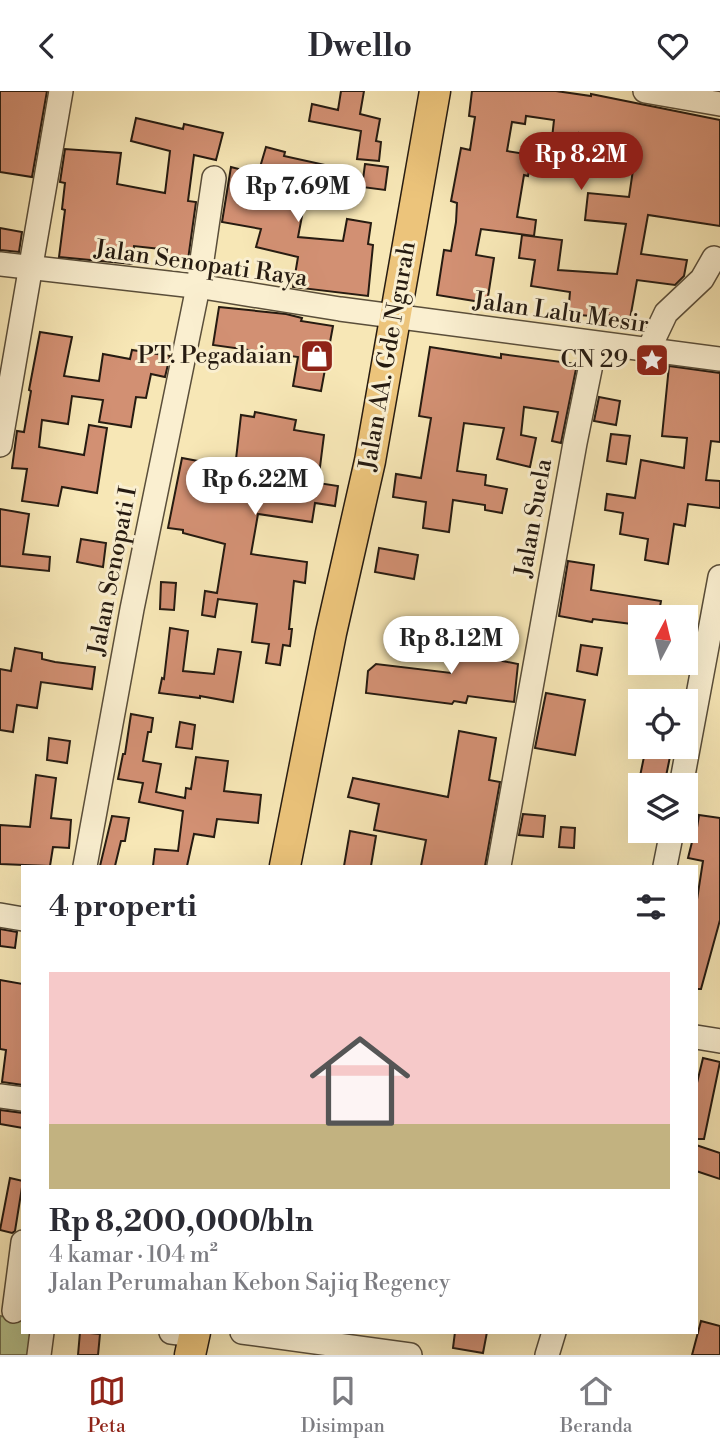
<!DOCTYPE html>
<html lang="id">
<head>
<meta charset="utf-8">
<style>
	:root { --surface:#fff; --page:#f2f2f3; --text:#2b2b33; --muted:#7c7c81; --line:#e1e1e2; --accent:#8f2418 }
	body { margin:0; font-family:"Libre Bodoni",serif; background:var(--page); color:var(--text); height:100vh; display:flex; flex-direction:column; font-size:26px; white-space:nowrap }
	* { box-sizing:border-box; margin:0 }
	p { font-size:23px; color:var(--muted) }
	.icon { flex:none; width:38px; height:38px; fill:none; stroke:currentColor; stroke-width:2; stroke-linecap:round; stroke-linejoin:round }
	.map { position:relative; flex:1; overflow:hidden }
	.details { position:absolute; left:21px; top:774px; width:677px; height:469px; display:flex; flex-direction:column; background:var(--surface); border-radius:0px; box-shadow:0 7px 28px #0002 }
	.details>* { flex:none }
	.needle { width:46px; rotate:7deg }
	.tools { position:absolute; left:628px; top:514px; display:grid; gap:14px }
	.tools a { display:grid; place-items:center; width:70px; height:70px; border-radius:0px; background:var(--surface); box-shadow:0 7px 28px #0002; font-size:35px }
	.price { position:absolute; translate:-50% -60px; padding:0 16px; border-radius:24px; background:#fff; color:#222; font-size:23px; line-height:46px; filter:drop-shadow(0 2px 4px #0008) }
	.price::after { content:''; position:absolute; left:50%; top:42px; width:21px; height:16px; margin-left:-10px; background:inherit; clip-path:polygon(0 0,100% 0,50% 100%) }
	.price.active { background:var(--accent); color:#fff }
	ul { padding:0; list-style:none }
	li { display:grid; align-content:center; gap:14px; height:371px; padding:0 28px }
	li span { display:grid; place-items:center; height:217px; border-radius:0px; color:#555 }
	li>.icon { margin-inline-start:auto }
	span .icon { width:126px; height:126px; fill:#fffc; stroke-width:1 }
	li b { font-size:30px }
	h2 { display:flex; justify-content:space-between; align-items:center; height:84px; padding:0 28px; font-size:30px }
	header { display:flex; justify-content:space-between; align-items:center; height:91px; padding:0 28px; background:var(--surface); font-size:32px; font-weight:800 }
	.dock { display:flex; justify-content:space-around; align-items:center; height:98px; border-top:2px solid var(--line); background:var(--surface); font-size:19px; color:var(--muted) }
	.dock a { display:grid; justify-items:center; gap:4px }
	.dock .active { color:var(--accent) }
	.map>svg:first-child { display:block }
	.green { fill:#b8c691; stroke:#6f7051; stroke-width:2 }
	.building { fill:#d29073; stroke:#261b11; stroke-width:2 }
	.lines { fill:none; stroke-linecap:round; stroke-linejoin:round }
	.minor-casing { stroke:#5a4e3a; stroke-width:26 }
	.major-casing { stroke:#261b11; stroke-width:33 }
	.minor { stroke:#faefd0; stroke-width:23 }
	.major { stroke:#ecc47b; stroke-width:30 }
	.labels { text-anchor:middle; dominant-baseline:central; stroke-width:6; stroke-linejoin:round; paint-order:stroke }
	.street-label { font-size:24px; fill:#261b11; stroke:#faefd0 }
	.poi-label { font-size:24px; fill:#261b11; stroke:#faefd0; text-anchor:end }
</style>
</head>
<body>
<header><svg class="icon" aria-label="back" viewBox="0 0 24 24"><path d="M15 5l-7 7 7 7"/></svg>Dwello<svg class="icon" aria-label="heart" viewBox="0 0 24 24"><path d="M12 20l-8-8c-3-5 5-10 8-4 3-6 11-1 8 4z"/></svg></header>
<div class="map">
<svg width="720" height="1264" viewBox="0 0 720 1264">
	<rect width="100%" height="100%" fill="#f7e7b6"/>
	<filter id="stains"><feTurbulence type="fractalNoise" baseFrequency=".00286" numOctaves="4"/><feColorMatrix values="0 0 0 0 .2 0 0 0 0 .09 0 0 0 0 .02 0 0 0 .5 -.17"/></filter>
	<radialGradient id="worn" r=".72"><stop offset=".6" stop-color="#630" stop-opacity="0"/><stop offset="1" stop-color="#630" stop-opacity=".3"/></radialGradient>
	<path class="green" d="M0,1225L23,1228V1241H39L36,1264H0Z"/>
	<g class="building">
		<path d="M0,0H47L32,86L0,81Z"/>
		<path d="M341,0H364L360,23L380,28L376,50L381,51L379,70L357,68L361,40L309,30L312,13L338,19Z"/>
		<path d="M472,0H556L591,5V3L720,29V135L648,124L641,163L687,169L684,185L675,194L637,189L630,228L602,223V226L568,223L570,201L531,195L535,169L519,167L522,144L562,149L558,179L617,183L626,133L585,129L588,102L629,106L637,52L579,42L575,77L549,74L554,29L526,25L525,33L512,31L507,60L532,64L528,85L524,84L517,126L536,129L534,145L481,138L476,164L494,167L487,212L437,204L444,159L451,160L456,131L457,112L451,110L461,57L470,59L475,26L469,25Z"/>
		<path d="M136,27L183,38L184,33L223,42L216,69L194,64L188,110L196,111L187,176L167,173L169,159L134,155L132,173L59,166L65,119L62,118L65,92L60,91L65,58L121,62L117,93L165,102L170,60L131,50Z"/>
		<path d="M266,56L285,61L284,65L325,74L318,107L306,104L298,146L343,150L347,128L371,132L368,153L373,154L368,205L293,196L298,166L256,156L261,138L222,131L231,76L258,83Z"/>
		<path d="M365,73L388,76L385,99L362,96Z"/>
		<path d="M0,137L22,141L19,161L0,159Z"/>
		<path d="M219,216L286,223L302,227L301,230L333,235L321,300L293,295L298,266L213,254Z"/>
		<path d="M40,241L72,246L64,285L99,290L103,263L130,268L132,259L170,265L165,286L151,283L146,307L136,306L131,336L99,331L103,309L72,305L68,333L42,329L39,356L84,364L89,334L107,337L97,402L62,396L58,415L22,410L27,378L12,377L17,340L24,341L31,300L29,299Z"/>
		<path d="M430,256L501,267V263L577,273L561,352L552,350L558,321L524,316L521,344L536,347L530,376L497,368L504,337L464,332L457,380L486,384L485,394L507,398L502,422L485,419V414L453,409L449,441L423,437L426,411L393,406L396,383L421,387L431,327L419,325Z"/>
		<path d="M669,275L720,282V351L711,350L706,389L720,390V417L688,413L685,435L674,433L668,473L645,469L648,448L620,443L623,422L605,419L607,403L635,407L641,369L684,377L687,347L662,345Z"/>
		<path d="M599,306L620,310L616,334L594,330Z"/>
		<path d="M255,321L296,329L294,339L324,344L318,392L338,395L335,415L315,412L312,431L258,423L251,463L307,471L305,492L294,490L289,538H292L290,555L283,554L280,574L266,572L269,553L252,551L257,513L218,508L215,526L202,524L205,500L217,502L225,453L183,442V439L168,437L182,367L235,377L241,324L254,326Z"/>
		<path d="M611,343L630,345L626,373L607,370Z"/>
		<path d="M0,418L29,423L23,463L50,466L49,480L0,475Z"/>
		<path d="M81,448L106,452L103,476L77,471Z"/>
		<path d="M379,457L418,464L414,488L375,481Z"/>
		<path d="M568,470L594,474L591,499L661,510L658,527H640V534L593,528L592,531L559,525Z"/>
		<path d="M161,491L176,492L174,519L160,518Z"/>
		<path d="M170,537L188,540L183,580L214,583L218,558L241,561L233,611L200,605V607L159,602L162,587L164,588Z"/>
		<path d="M456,541L495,546L492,568L518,573L514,611L468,605L466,612L454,610L452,613L366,602L368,580L376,573L451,582Z"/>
		<path d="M581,554L602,557L597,584L577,580Z"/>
		<path d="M15,557L42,562V568L55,571L95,576L92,598L41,591L37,617L17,614L13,641L0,639V578L11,580Z"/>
		<path d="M546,602L585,609L575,664L535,657Z"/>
		<path d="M131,623L153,627L151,641H148L143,670L161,673L156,701L185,707L186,697L191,698L196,666L228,670L224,700L261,704L258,732L217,728L214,746L194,743L187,775H153L155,758L178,760L183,720L139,711L143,692L118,688L123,663H125Z"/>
		<path d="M180,631L195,634L192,658L176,656Z"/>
		<path d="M459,640L496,647L489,689L500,691L485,775H421L426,749L374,739L379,713L348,706L353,687L448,706Z"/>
		<path d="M49,647L70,650L67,672L47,669Z"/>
		<path d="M646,656H672L664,695H638Z"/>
		<path d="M36,684L56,687L51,727L71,729L69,757L53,756L50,775L0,773V734L30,736Z"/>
		<path d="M523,723L545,725L543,746L519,744Z"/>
		<path d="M699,724L720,727V829L701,898H696V815L703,770L688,767L694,743H696Z"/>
		<path d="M112,725L129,727L125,750H121L115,775H100Z"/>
		<path d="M561,736L575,737L574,757L559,756Z"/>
		<path d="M350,740L376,745L371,775H344Z"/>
		<path d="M0,838L17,841L15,857L0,855Z"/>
		<path d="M0,889L23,893V994L2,991L6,959L0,958Z"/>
		<path d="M703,967L720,971L704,1048H696V996Z"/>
		<path d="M0,1019L23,1022V1037L0,1033Z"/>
		<path d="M696,1054L720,1062V1088L696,1080Z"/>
		<path d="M10,1087L23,1090L15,1140L12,1142L0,1139Z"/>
		<path d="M701,1230L720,1235V1264H692Z"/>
		<path d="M80,1241L100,1243L98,1264H78Z"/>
		<path d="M455,1241H487L483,1262L453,1257Z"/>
	</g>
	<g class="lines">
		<g class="minor-casing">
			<g id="minor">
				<path d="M645,0L720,13"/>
				<path d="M0,173L203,196L340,218L720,268"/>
				<path d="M648,260L666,222L702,188L714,167"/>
				<path d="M0,354L61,0"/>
				<path d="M681,695L720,486"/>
				<path d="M85,775L132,518L198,196L214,87"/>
				<path d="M499,775L575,352L595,254"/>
				<path d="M665,775L672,740"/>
				<path d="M0,824L23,828"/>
				<path d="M696,946L720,950"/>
				<path d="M0,1005L23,1008"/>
				<path d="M14,1220L23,1151"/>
				<path d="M171,1241L194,1244"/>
				<path d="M242,1241L410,1264"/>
				<path d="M39,1264L42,1241"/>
				<path d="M547,1264L554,1241"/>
			</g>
		</g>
		<g class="major-casing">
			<g id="major">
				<path d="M285,775L331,542L370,370L435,0"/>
				<path d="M190,1264L195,1241"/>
			</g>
		</g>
		<use href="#minor" class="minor"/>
		<use href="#major" class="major"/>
	</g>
	<defs>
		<g id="shop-square" transform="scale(1.75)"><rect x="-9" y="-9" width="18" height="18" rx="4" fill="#8f2418" stroke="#faefd0"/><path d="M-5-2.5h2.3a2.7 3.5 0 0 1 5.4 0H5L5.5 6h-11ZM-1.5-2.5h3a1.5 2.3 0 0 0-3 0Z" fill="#fff"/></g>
		<g id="sight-square" transform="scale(1.75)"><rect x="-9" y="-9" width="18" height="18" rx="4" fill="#8f2418" stroke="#faefd0"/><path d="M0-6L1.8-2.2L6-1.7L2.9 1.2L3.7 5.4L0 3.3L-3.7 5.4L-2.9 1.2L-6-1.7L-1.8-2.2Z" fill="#fff"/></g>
	</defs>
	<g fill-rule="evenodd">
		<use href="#shop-square" x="317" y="265"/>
		<use href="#sight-square" x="652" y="269"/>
	</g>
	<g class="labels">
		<g class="street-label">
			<text transform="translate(201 173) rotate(8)">Jalan Senopati Raya</text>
			<text transform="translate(561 222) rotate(8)">Jalan Lalu Mesir</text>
			<text transform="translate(388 265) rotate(-80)">Jalan AA. Gde Ngurah</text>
			<text transform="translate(534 427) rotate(-80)">Jalan Suela</text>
			<text transform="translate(113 480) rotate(-79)">Jalan Senopati I</text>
		</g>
		<g class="poi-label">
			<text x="292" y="265">PT. Pegadaian</text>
			<text x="628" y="269">CN 29</text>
		</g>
	</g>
	<rect width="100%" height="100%" filter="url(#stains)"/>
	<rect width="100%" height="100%" fill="url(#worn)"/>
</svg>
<div class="tools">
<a><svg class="needle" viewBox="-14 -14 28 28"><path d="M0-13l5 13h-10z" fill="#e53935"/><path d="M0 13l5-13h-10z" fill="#7c7c81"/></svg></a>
<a><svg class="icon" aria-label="locate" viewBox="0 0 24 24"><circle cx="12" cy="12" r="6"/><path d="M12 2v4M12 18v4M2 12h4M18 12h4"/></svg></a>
<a><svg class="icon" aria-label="layers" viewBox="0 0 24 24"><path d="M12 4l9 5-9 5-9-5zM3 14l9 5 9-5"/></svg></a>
</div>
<b class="price active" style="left:581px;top:101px">Rp 8.2M</b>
<b class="price" style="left:298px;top:133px">Rp 7.69M</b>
<b class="price" style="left:255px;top:426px">Rp 6.22M</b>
<b class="price" style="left:451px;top:585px">Rp 8.12M</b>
<section class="details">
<h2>4 properti<svg class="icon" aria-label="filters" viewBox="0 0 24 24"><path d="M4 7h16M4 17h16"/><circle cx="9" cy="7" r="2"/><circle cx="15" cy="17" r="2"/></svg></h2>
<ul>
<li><span style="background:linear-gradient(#f6c9c9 70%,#c2b280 0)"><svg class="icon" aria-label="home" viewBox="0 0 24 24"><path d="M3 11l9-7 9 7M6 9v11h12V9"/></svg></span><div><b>Rp 8,200,000/bln</b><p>4 kamar · 104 m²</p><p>Jalan Perumahan Kebon Sajiq Regency</p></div></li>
</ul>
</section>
</div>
<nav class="dock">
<a class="active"><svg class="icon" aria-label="map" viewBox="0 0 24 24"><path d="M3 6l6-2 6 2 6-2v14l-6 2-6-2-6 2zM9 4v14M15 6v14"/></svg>Peta</a>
<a><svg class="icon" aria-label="saved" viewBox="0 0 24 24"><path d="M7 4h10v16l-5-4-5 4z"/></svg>Disimpan</a>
<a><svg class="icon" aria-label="home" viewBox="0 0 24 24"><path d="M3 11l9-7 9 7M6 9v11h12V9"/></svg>Beranda</a>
</nav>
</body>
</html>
